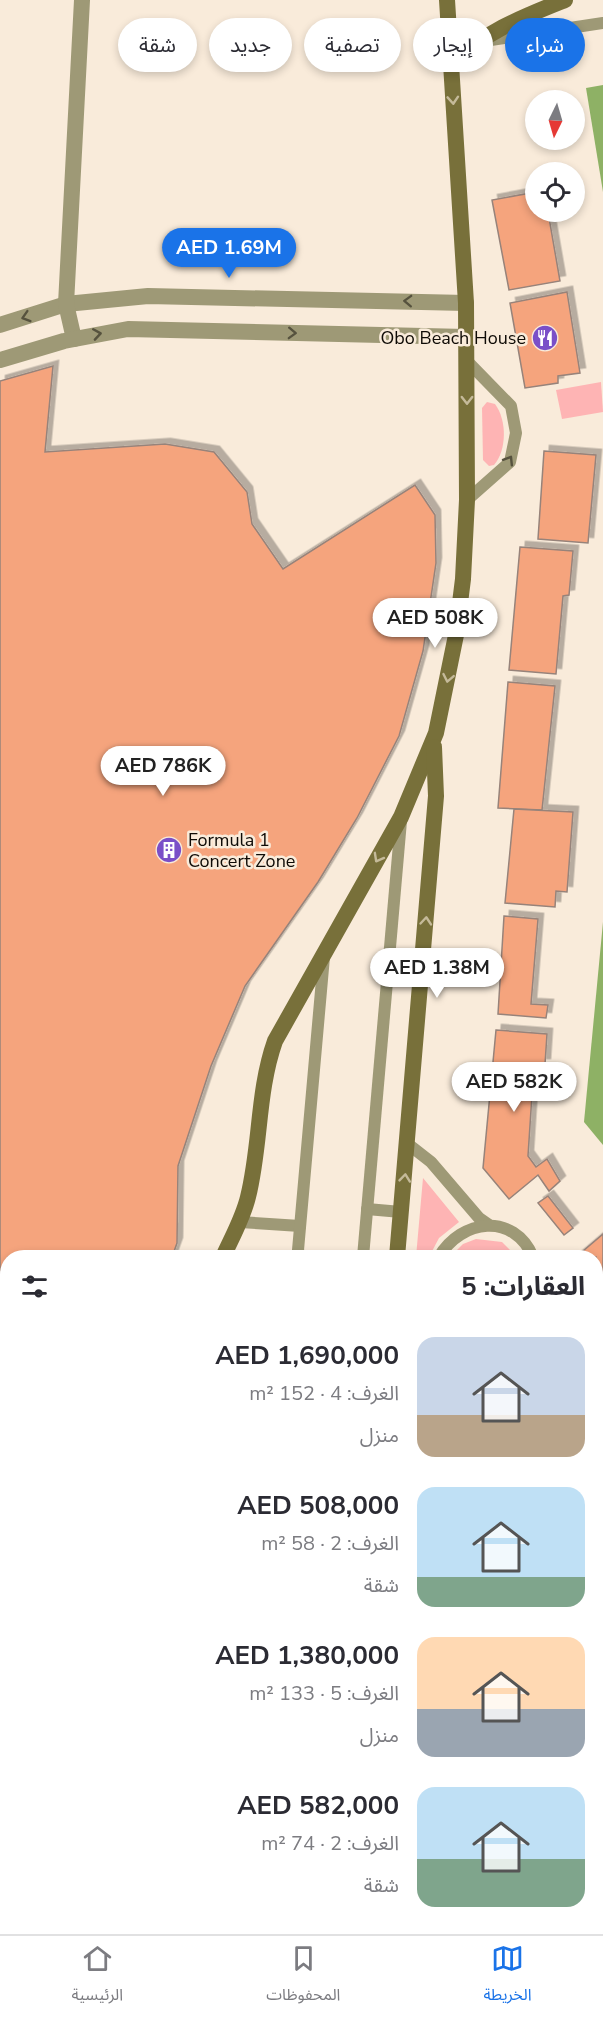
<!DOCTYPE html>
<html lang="ar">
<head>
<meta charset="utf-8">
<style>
	:root { --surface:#fff; --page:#f2f2f3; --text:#2b2b33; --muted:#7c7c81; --line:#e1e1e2; --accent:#1a73e8 }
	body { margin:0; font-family:"Nunito Sans","Noto Sans Arabic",sans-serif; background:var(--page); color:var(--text); direction:rtl; height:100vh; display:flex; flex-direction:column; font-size:22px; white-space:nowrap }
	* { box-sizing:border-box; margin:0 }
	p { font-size:20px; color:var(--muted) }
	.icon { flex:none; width:33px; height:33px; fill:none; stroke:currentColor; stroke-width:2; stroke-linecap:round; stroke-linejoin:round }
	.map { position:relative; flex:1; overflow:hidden; direction:ltr }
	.drawer { position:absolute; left:0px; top:1250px; width:603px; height:686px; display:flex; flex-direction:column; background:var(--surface); border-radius:24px 24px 0 0; box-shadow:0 3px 9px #0003; direction:rtl }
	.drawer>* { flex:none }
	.hud { position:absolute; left:18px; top:18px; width:567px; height:54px; direction:rtl; display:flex; gap:12px }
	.needle { width:39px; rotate:185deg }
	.fabs { position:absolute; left:525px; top:90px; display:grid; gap:12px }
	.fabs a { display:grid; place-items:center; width:60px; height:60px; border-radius:50%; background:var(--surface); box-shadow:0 3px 9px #0003; font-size:30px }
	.price { position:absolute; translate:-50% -51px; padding:0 14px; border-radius:21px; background:#fff; color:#222; font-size:20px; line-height:39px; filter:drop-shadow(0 2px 3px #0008) }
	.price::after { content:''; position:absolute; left:50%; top:36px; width:18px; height:14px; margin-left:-9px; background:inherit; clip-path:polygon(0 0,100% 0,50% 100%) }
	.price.active { background:var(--accent); color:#fff }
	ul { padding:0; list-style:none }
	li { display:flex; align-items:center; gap:18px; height:150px; padding:0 18px }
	li span { display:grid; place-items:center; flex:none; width:168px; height:120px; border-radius:18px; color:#555 }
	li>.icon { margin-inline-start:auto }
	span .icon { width:72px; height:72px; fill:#fffc; stroke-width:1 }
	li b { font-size:26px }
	h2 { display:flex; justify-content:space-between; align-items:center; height:72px; padding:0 18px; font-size:26px }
	.chip { padding:0 21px; border-radius:27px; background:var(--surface); box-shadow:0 3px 9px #0003; font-size:21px; line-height:54px }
	.chip.active { background:var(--accent); color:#fff }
	.tab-bar { display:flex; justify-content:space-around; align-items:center; height:84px; border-top:2px solid var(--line); background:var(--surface); font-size:16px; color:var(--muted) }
	.tab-bar a { display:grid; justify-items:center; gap:3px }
	.tab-bar .active { color:var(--accent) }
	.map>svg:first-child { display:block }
	.green { fill:#feb4b4 }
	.water { fill:#8eb165 }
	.building { fill:#f5a47d; stroke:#97837a; stroke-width:1.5; filter:url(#shadow) }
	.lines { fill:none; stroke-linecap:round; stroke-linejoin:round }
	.service { stroke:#9e9976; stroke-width:12 }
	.minor { stroke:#9e9976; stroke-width:16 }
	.secondary { stroke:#78703a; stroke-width:16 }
	.oneway { stroke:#c5ba9a }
	.oneway2 { stroke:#56523e }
	.labels { text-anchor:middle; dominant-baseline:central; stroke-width:5; stroke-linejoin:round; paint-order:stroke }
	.poi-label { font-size:18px; fill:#0f0b06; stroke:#f9ebda; text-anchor:end }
</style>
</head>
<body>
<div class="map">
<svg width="603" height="1934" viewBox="0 0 603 1934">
	<defs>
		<filter id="shadow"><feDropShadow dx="5.5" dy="-5.5" stdDeviation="0" flood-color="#0004"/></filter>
	</defs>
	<rect width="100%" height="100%" fill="#f9ebda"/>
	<g class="green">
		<path d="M601,382L603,412L562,419L556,390Z"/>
		<path d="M487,402L495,404C507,420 507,450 494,465L489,466L483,460L482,408Z"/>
		<path d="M423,1178L459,1222L439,1238L429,1257H416Z"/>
		<path d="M476,1239L502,1242L517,1257H450L463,1244Z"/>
	</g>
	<g class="water">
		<path d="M603,85V192L586,88Z"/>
		<path d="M603,922V1145L584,1122Z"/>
	</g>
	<g class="building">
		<path d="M536,192V212H548L560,281L509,290L492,200Z"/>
		<path d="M567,292L580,373L558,376V383L525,388L510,303Z"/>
		<path d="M53,366L45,452L165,444L214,452L247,492L252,524L283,569L415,485L435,515L436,563L423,651L399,736L357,818L318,882L245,986L211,1066L178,1166L177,1243L172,1257H8V1366L0,1369V381Z"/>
		<path d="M544,451L596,455L588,543L538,539Z"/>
		<path d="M520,547L573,551L569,595L563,596L556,674L509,670Z"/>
		<path d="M508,682L555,686L542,810L498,808Z"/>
		<path d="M514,809L573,812L567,892L556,891L555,907L505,903Z"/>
		<path d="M504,916L538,919L531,1004L548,1005L546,1018L498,1014Z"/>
		<path d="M496,1030L547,1034L545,1064H534L528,1156L536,1167L547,1159L560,1181L549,1191L538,1175L509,1199L483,1168Z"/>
		<path d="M548,1196L573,1228L564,1235L538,1203Z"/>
		<path d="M603,1234V1312L596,1303V1257H576Z"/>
		<path d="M6,1517L8,1589L0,1592V1520Z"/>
	</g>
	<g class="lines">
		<g class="service">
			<path d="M484,41L603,23"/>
			<path d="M467,500L510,462L516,433L511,406L467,361"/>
			<path d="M408,1144L431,1162L479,1218L489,1225"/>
			<path d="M367,1209L401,1212"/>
			<path d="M240,1222L300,1226"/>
			<path d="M300,1257L298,1250L324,957"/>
			<path d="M363,1257L401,821"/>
			<path d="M439,1257C461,1219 514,1212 533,1257"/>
			<path d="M0,1476L8,1473"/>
		</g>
		<g class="minor">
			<path d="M0,325L66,304L148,296L466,303"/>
			<path d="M74,339L66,304L82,0"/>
			<path d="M0,360L64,341L128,329L466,337"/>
		</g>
		<g class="secondary">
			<path d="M450,65C486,31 520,18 565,0"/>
			<path d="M223,1257C232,1237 243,1218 248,1197C261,1145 257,1092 275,1041L401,817L436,733L456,635L463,579L467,500L466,303L447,0"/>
			<path d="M397,1257L436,796L434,747"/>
			<path d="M0,1429L8,1426"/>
			<path d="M596,1517L603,1516"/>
			<path d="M0,1617L8,1613"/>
		</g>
	</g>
	<defs><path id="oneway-chevron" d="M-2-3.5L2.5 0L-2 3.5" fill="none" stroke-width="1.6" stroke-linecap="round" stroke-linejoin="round" transform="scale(1.5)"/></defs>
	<g class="oneway">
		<use href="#oneway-chevron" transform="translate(453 100) rotate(86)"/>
		<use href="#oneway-chevron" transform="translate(467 400) rotate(90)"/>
		<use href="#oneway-chevron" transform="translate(448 678) rotate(101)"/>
		<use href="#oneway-chevron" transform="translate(378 858) rotate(119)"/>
		<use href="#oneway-chevron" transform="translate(426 921) rotate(-85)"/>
		<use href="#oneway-chevron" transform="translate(405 1178) rotate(-84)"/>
	</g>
	<g class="oneway2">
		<use href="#oneway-chevron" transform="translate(408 301) rotate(-178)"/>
		<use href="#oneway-chevron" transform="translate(26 317) rotate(163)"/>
		<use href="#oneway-chevron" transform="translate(292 333) rotate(2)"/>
		<use href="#oneway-chevron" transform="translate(97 334) rotate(-9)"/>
		<use href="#oneway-chevron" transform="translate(509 460) rotate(-58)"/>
	</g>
	<defs>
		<g id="restaurant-disc" transform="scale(1.35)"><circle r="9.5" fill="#7a4fc8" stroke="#f9ebda"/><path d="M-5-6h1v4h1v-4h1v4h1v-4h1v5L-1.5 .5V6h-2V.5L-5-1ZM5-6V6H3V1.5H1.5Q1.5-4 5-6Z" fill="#fff"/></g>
		<g id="building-disc" transform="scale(1.35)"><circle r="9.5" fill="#7a4fc8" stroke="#f9ebda"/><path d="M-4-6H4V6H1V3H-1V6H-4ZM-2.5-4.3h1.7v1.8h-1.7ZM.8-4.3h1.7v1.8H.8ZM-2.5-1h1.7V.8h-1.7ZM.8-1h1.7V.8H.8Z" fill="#fff"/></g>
	</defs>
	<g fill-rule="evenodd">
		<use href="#restaurant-disc" x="545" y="338"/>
		<use href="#building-disc" x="169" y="850"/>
	</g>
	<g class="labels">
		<g class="poi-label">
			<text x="526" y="338">Obo Beach House</text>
			<text x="188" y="840" text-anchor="start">Formula 1<tspan x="188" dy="21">Concert Zone</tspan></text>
		</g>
	</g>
</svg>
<div class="fabs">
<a><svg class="needle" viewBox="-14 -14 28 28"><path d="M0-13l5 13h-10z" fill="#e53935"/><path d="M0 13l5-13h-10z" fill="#7c7c81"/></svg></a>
<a><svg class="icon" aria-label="locate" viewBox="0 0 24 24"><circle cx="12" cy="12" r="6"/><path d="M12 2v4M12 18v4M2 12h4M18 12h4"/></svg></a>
</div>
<b class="price active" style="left:229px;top:279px">AED 1.69M</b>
<b class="price" style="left:435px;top:649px">AED 508K</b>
<b class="price" style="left:163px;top:797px">AED 786K</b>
<b class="price" style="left:437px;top:999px">AED 1.38M</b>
<b class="price" style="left:514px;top:1113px">AED 582K</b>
<div class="hud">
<a class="chip active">شراء</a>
<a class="chip">إيجار</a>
<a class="chip">تصفية</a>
<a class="chip">جديد</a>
<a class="chip">شقة</a>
</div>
<section class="drawer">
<h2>العقارات: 5<svg class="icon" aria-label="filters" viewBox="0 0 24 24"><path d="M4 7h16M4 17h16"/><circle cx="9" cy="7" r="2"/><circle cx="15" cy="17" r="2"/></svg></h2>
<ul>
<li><span style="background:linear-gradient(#c9d6e8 65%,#b9a48a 0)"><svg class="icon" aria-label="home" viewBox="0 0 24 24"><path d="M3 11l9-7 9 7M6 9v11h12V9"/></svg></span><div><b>AED 1,690,000</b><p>الغرف: 4 · 152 m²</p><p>منزل</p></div></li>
<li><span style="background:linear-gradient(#bfe0f5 75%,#7fa58c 0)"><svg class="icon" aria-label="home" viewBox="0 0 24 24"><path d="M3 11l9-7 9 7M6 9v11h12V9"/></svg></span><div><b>AED 508,000</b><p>الغرف: 2 · 58 m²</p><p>شقة</p></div></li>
<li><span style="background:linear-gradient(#ffd9b3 60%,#9aa5b1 0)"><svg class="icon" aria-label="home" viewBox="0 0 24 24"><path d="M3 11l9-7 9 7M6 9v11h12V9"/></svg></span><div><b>AED 1,380,000</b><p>الغرف: 5 · 133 m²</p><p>منزل</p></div></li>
<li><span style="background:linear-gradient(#bfe0f5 60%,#7fa58c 0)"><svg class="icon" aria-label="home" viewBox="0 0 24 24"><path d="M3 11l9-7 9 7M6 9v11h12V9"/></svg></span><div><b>AED 582,000</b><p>الغرف: 2 · 74 m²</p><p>شقة</p></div></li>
</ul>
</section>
</div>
<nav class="tab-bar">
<a class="active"><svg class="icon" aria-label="map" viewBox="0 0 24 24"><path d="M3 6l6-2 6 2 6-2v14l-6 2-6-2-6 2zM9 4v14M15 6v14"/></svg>الخريطة</a>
<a><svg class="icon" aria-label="saved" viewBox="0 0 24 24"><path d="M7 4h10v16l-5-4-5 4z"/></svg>المحفوظات</a>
<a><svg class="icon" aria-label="home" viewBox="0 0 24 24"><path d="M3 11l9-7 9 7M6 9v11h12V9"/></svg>الرئيسية</a>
</nav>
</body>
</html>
